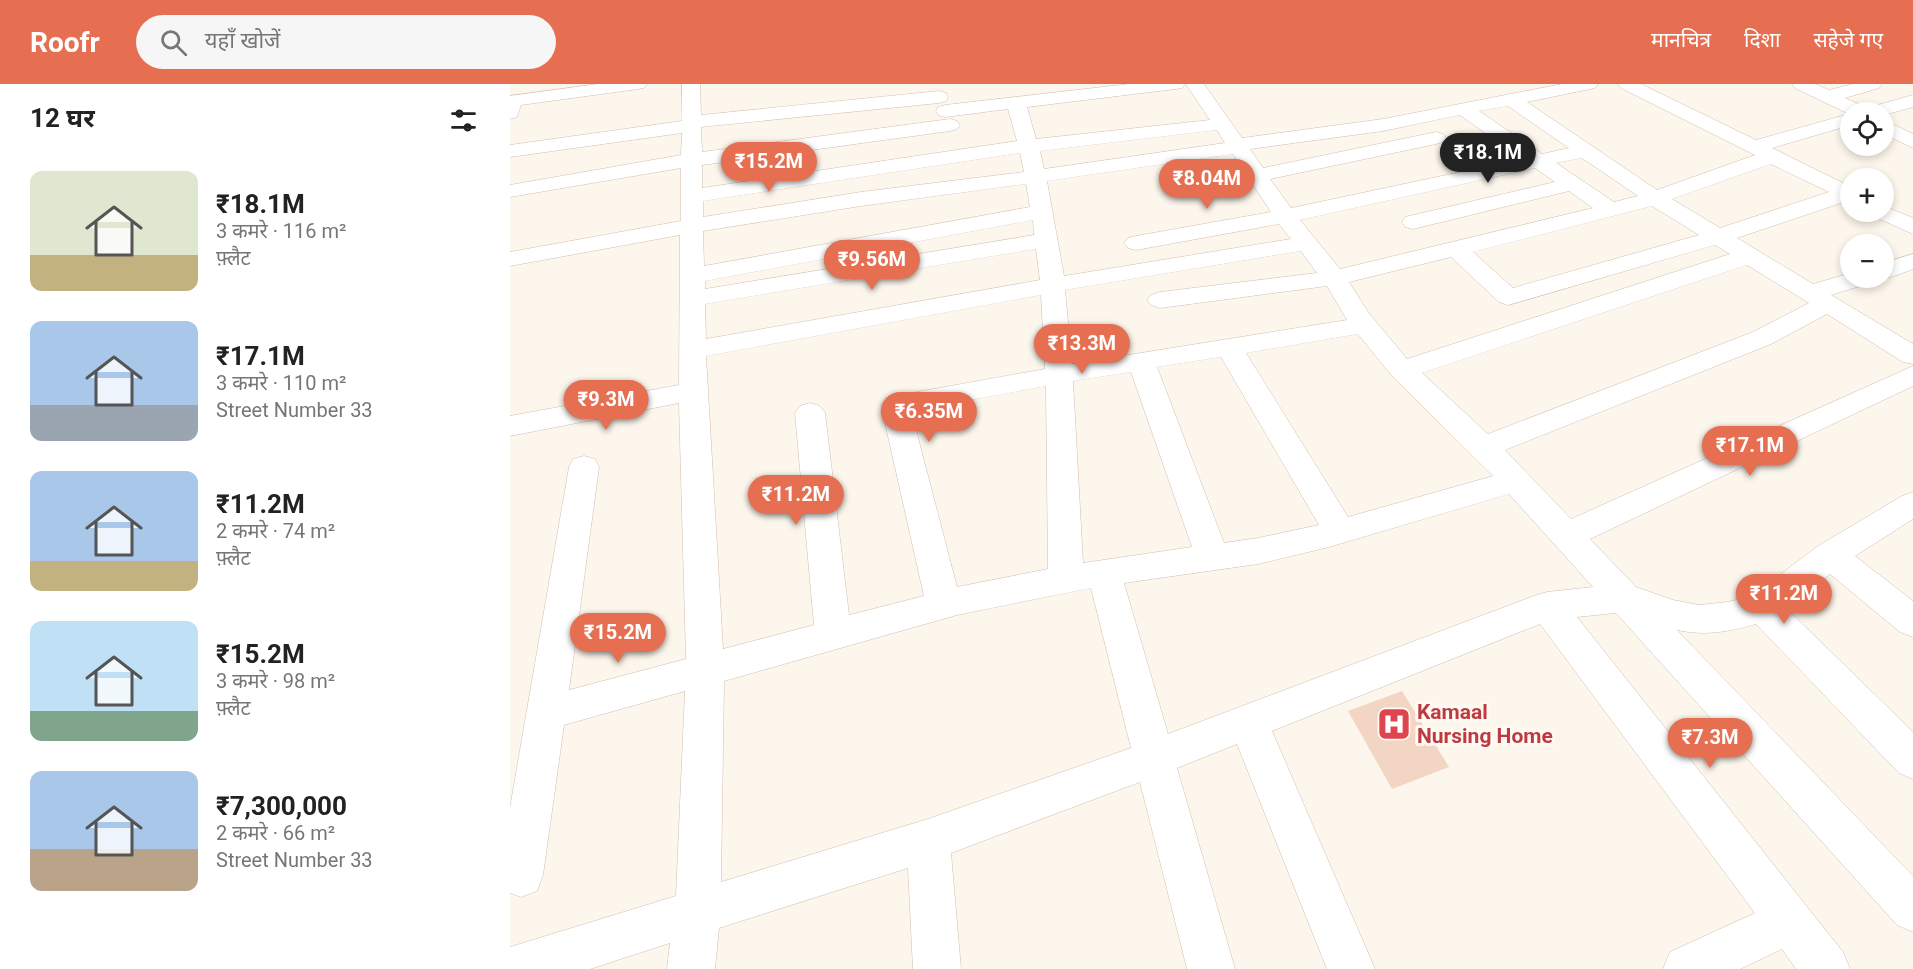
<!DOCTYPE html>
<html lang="hi">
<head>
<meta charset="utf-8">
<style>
	:root { --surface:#fff; --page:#f6f6f6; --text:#222; --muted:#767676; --accent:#e76f51 }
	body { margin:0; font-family:Roboto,"Noto Sans Devanagari",sans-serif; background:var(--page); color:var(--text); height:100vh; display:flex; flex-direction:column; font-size:22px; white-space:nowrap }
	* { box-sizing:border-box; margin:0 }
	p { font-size:20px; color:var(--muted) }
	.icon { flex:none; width:33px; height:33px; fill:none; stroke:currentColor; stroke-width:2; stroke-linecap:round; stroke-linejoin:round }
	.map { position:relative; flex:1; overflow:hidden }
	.drawer { display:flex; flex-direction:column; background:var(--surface); width:510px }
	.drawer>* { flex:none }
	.fabs { position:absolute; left:1330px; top:18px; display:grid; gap:12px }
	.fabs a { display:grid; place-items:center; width:54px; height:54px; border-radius:50%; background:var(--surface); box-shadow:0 3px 9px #0003; font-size:30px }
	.price { position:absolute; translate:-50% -51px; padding:0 14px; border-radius:21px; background:var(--accent); color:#fff; font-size:20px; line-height:39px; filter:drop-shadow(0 2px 3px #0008) }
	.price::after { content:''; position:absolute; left:50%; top:36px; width:18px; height:14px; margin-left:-9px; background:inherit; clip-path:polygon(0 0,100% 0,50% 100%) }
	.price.selected { background:#222; color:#fff }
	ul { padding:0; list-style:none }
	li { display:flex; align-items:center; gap:18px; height:150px; padding:0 30px }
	li span { display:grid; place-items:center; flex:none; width:168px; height:120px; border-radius:12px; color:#555 }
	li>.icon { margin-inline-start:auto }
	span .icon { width:72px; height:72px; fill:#fffc; stroke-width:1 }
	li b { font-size:26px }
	h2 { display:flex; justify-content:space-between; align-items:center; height:72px; padding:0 30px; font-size:26px }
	header { display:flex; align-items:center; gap:36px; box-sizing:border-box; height:84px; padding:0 30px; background:var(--accent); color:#fff }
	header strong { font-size:28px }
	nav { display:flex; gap:33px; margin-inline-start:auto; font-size:21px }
	.search { width:420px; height:54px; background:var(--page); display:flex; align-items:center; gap:15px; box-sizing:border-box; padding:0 21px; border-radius:33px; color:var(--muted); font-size:22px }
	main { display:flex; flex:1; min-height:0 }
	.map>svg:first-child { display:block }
	.building { fill:#f3d5c3 }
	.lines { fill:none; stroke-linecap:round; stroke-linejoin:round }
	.street-casing { stroke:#d1beb0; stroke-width:1 }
	.street { fill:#fff; fill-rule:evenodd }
	.labels { text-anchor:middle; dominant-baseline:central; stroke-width:6; stroke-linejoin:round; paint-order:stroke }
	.near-health-label { font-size:21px; font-weight:bold; fill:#be3a42; stroke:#fffaf3; text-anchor:start }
</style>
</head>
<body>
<header>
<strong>Roofr</strong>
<div class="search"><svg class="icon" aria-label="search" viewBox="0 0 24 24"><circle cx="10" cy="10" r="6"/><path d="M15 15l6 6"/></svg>यहाँ खोजें</div>
<nav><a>मानचित्र</a><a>दिशा</a><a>सहेजे गए</a></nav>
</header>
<main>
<section class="drawer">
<h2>12 घर<svg class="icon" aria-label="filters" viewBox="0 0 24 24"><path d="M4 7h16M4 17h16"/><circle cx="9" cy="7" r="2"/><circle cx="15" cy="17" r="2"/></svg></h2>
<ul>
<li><span style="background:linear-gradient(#dfe7d0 70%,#c2b280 0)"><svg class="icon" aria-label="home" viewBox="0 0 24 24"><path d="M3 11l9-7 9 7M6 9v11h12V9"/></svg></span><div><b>₹18.1M</b><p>3 कमरे · 116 m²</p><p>फ़्लैट</p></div></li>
<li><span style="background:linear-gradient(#a9c7e8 70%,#9aa5b1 0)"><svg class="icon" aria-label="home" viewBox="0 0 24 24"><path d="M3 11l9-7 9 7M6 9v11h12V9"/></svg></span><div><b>₹17.1M</b><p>3 कमरे · 110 m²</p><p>Street Number 33</p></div></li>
<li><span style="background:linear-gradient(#a9c7e8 75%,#c2b280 0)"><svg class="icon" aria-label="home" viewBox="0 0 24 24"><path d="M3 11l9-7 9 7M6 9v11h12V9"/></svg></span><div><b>₹11.2M</b><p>2 कमरे · 74 m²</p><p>फ़्लैट</p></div></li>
<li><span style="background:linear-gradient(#bfe0f5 75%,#7fa58c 0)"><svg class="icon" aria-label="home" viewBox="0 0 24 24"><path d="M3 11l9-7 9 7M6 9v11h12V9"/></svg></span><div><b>₹15.2M</b><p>3 कमरे · 98 m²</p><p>फ़्लैट</p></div></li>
<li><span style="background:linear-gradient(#a9c7e8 65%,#b9a48a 0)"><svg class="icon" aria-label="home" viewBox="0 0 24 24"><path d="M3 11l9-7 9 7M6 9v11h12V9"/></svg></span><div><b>₹7,300,000</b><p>2 कमरे · 66 m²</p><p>Street Number 33</p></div></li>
</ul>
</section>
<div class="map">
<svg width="1403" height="885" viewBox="0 0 1403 885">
	<rect width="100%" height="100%" fill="#fdf6ec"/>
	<path class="building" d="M892,607L939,683L882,705L838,627Z"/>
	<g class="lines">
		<g class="street-casing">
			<g id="street">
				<path d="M88,0H137L134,4L128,5L11,21L7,33L0,35V12Z"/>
				<path d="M172,0H190L191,31L429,7L436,9L438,13L436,17L429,19L191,43L192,68L440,35L447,37L450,41L447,45L440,47L192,81V104L507,57L498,25L435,33L428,31L426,27L428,23L435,21L619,0H675L672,4L666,5L517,23L526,55L700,36L676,0H694L732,54L873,35L1052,0H1088L1085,4L1017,18L1147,106L1245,71L1111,4L1108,0H1131L1246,56L1339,30L1285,4L1282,0H1305L1319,6L1343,0H1372L1369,4L1335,14L1357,24L1403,11V23L1374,31V28H1341V41L1262,64L1341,103V118L1337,117L1227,154L1303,200L1341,189V194H1363L1360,199L1321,211L1403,260V280L1393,278L1317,230L1261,260L995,366L1061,435L1403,282V302L1080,455L1126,503L1163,516L1189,521L1218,518L1242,512L1308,462L1392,412L1403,408V435L1345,472L1403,517V553L1390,548L1320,490L1277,525L1403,648V695L1389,689L1246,540C1218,548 1195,552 1167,546L1403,792V848L1387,841L1106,529L1067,533L1333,868L1340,885H1286L1272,865L1230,885H1153L1160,868L1245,829L1030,540L762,647L865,885H817L727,660L667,684L725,885H677L630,698L441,769L451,885H403L398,784L209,844L205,885H157L160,859L80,885H0V863L166,812L175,607L54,641L33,791L27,807L11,813L0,809V724L59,383L63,375L74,372L85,375L89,383L59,606L176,575L169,319L0,352V332L169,301L170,151L0,182V168L171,137V84L0,113V101L171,71L172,49L0,73V61L172,37ZM998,22L1059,64L1032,70L969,27ZM950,31L1012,75L781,124L760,95L926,60L933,58L936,54L933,50L926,48L753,84L740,65L873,47ZM707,46L715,59L534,85L530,67ZM510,69L514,88L351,108L193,133V117ZM723,70L761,128L626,152L618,154L614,159L618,164L626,166L769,140L781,155L554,192L537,97ZM1072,74L1128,112L1104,118L1046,79ZM1261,80L1319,108L1210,144L1162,115ZM1025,84L1045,98L895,133L892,138L895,143L903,145L1059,107L1083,124L830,185L790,136ZM516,100L520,123L194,182L193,147L351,122ZM1142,122L1189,151L1003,204L963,168ZM523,136L524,151L195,205V197ZM1205,161L1220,170L897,275L858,228L839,198L941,173L989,218L998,221ZM526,165L530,196L196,255L195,220ZM791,167L807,189L650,208L641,211L637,216L641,221L650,224L817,202L837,236L562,280L555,206ZM1237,181L1299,219L1243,248L978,350L912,289ZM531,211L535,285L385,312L375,314L371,321L414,512L339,531L315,329L310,322L300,319L290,322L285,329L304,541L213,565L196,272ZM848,250L882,292L983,392L838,433L736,269ZM711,273L809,441L748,454L714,459L647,283ZM621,288L682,463L573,479L563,297ZM536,302L538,485L447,503L401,327ZM999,410L1083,503L1037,508L1024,512L658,650L614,499L748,480L819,463ZM581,504L621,664L418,735L211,798L214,597L447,531Z"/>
				<path d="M1374,36L1403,50V64L1374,50Z"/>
				<path d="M1374,122L1403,134V150L1365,133L1362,128H1374Z"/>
				<path d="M1403,170V185C1393,189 1381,194 1371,194H1374V179Z"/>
			</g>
		</g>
		<use href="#street" class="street"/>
	</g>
	<defs>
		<g id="hospital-square" transform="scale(1.725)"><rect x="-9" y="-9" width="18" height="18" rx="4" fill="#e0444e" stroke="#fffaf3"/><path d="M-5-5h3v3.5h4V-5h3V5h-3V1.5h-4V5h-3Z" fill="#fff"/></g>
	</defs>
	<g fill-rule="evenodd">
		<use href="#hospital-square" x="884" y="640"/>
	</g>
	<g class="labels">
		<g class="near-health-label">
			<text x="907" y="628">Kamaal<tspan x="907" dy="24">Nursing Home</tspan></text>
		</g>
	</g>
</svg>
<div class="fabs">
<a><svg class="icon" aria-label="locate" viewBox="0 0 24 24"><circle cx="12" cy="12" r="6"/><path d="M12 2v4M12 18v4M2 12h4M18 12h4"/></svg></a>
<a>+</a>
<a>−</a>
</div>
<b class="price selected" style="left:978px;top:100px">₹18.1M</b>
<b class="price" style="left:259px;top:109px">₹15.2M</b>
<b class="price" style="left:697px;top:126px">₹8.04M</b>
<b class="price" style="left:362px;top:207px">₹9.56M</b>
<b class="price" style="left:572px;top:291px">₹13.3M</b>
<b class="price" style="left:96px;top:347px">₹9.3M</b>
<b class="price" style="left:419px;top:359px">₹6.35M</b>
<b class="price" style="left:1240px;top:393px">₹17.1M</b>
<b class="price" style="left:286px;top:442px">₹11.2M</b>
<b class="price" style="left:1274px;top:541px">₹11.2M</b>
<b class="price" style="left:108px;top:580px">₹15.2M</b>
<b class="price" style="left:1200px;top:685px">₹7.3M</b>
</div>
</main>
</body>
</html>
